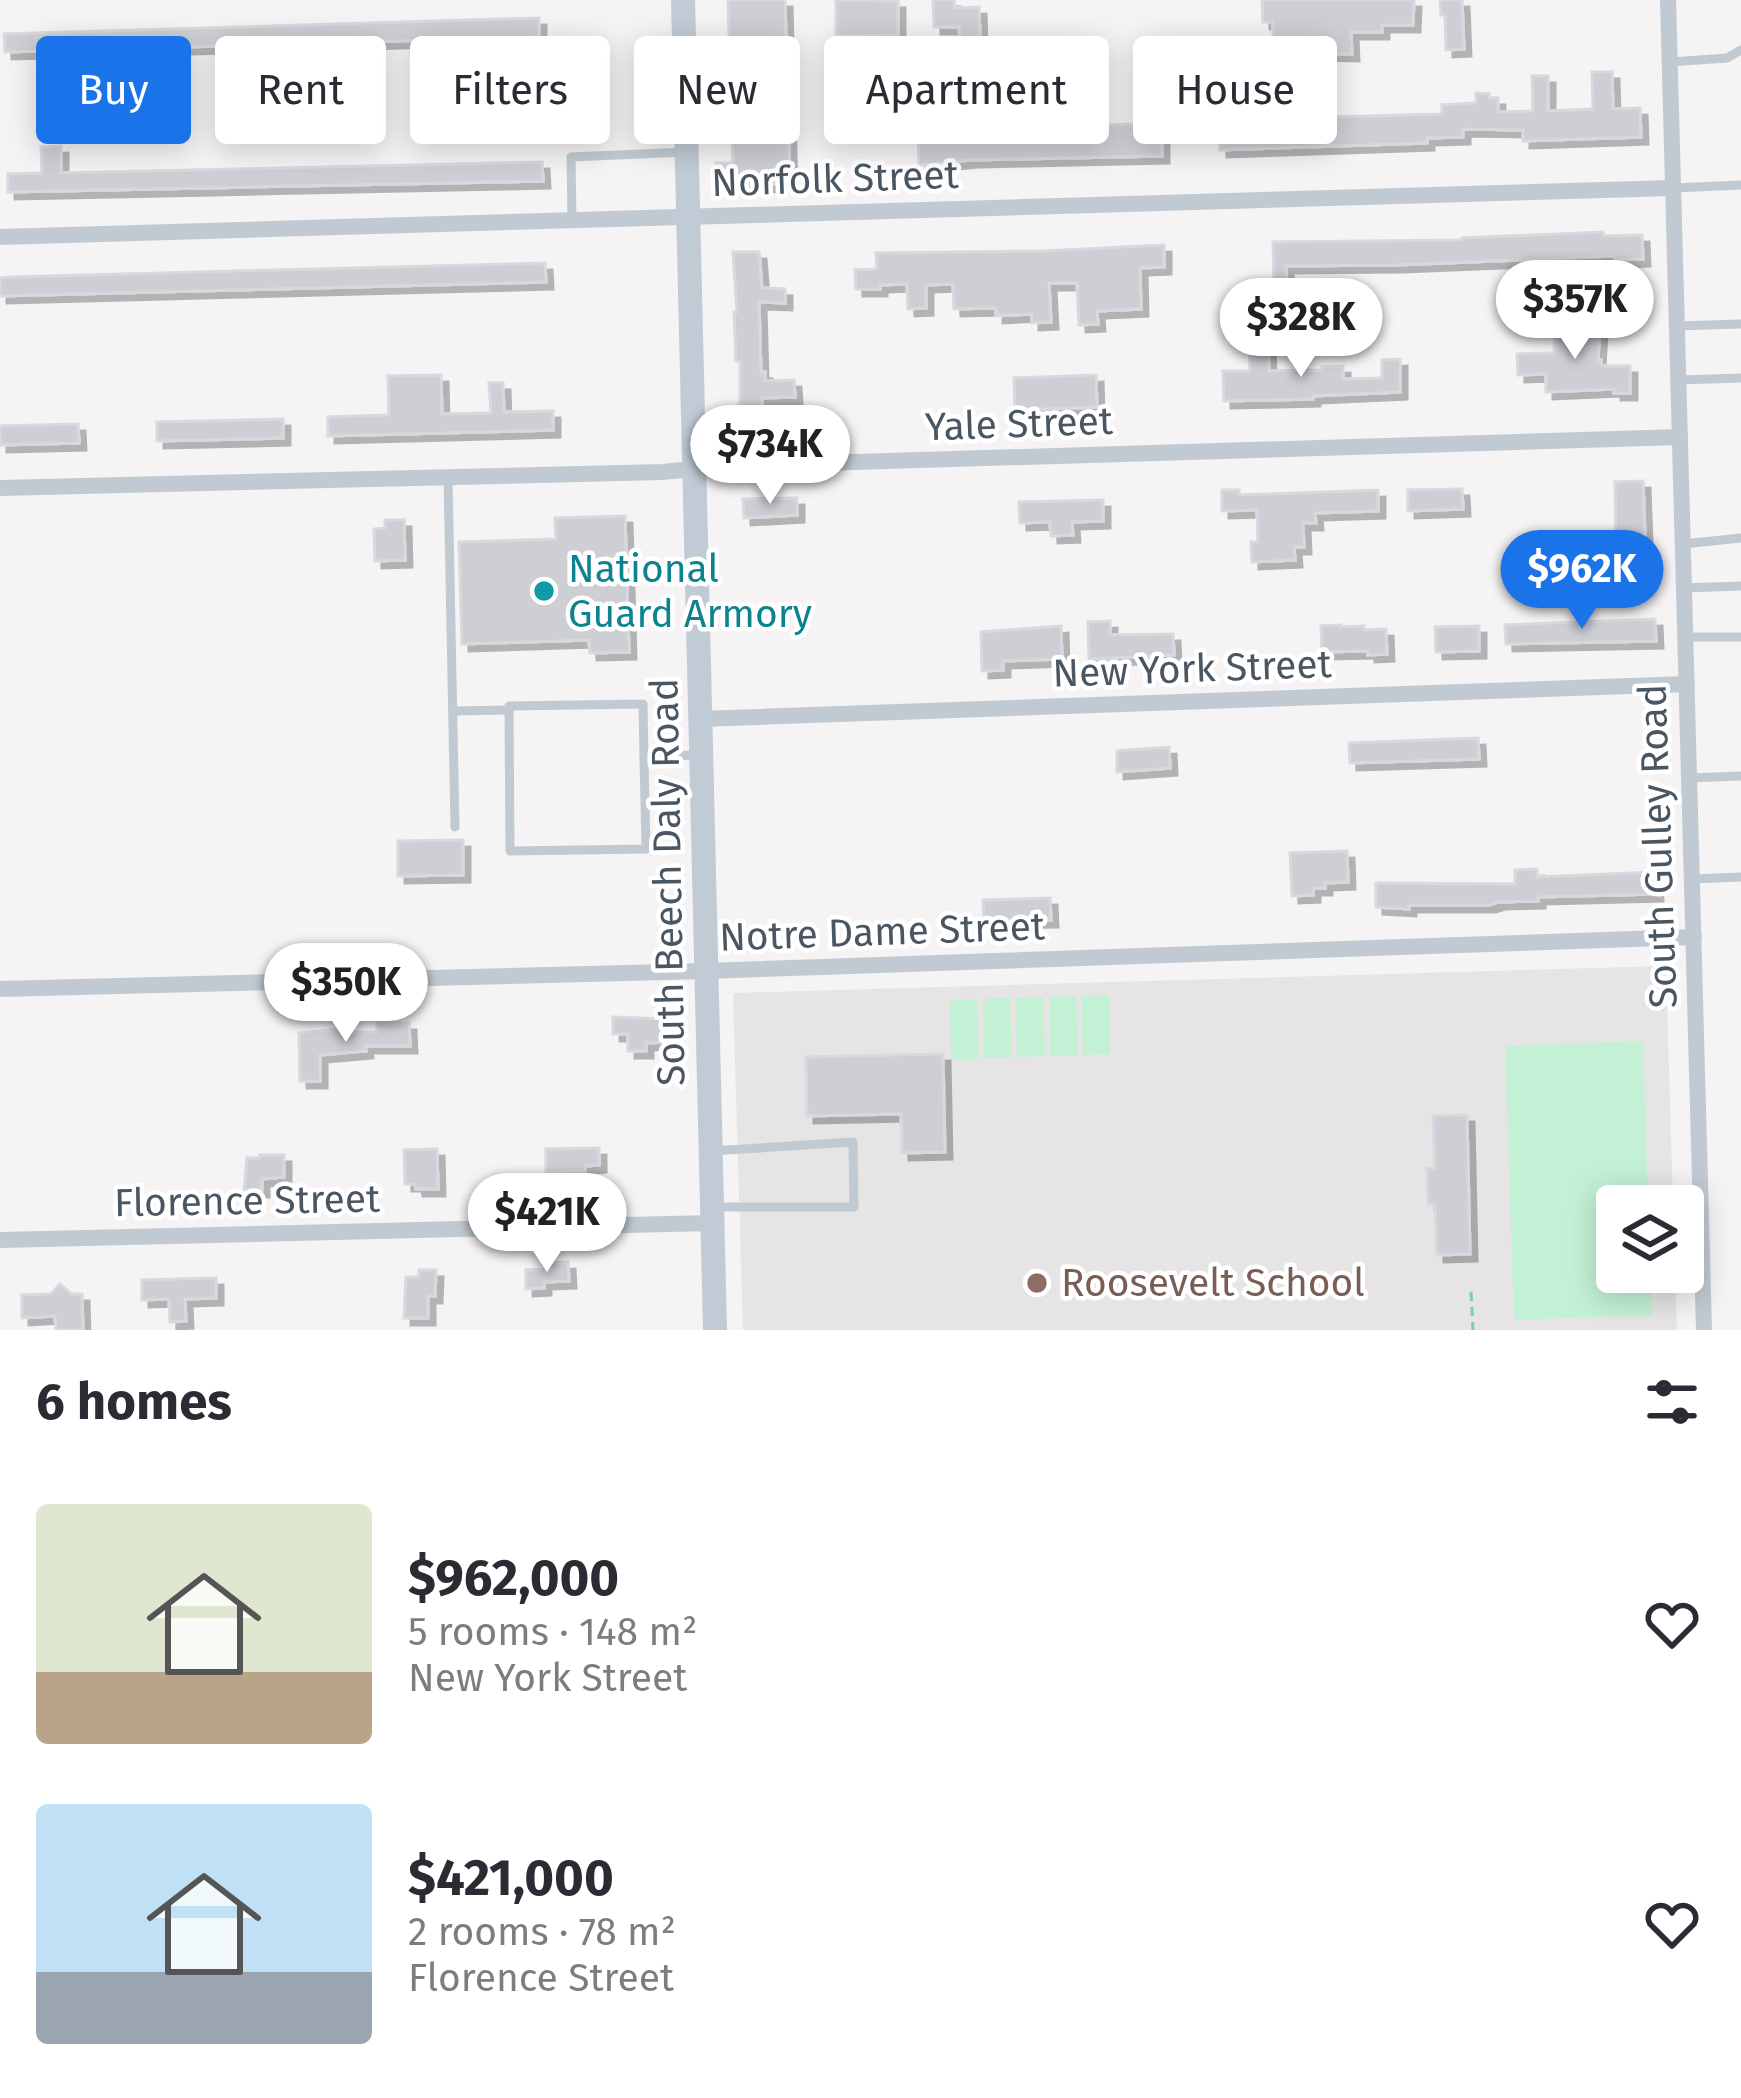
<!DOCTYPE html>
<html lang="en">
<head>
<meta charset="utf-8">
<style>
	:root { --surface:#fff; --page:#f7f7f7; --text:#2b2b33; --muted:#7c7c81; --accent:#1a73e8 }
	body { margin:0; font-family:"Fira Sans",sans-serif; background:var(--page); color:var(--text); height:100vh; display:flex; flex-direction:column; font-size:45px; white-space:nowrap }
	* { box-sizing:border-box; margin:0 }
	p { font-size:39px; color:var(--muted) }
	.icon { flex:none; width:66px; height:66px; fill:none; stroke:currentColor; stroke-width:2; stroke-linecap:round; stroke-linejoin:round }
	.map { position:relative; height:1330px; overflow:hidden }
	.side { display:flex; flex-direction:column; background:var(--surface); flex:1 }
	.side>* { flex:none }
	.hud { position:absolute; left:36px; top:36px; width:1671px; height:108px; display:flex; gap:24px }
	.controls { position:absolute; left:1596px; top:1185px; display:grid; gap:24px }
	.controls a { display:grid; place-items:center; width:108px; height:108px; border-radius:12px; background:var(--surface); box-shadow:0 6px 30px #0003; font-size:60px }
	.price { position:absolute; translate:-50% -102px; padding:0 27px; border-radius:42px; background:#fff; color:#222; font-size:39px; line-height:78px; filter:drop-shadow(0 3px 6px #0008) }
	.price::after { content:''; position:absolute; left:50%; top:72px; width:36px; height:27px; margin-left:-18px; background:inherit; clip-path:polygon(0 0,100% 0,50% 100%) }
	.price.current { background:var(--accent); color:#fff }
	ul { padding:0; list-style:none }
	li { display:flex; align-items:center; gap:36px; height:300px; padding:0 36px }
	li span { display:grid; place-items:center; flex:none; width:336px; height:240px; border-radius:12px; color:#555 }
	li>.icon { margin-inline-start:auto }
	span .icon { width:144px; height:144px; fill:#fffc; stroke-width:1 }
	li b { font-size:51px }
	h2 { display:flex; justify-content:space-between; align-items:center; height:144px; padding:0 36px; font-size:51px }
	.pill { padding:0 42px; border-radius:12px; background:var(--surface); box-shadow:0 6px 30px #0003; font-size:42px; line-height:108px }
	.pill.current { background:var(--accent); color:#fff }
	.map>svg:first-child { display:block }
	.education { fill:#e6e4e5 }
	.green { fill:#c3f1d5 }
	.building { fill:#cdcfd5; stroke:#d7d9de; stroke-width:3; filter:url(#shadow) }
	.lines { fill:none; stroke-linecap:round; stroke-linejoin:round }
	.path { stroke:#7ad0a6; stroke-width:3; stroke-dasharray:9 6; stroke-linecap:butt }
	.service { stroke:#c1cad2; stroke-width:9 }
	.minor { stroke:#c1cad2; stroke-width:16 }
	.secondary { stroke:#c1cbd6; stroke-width:24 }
	.culture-dot { fill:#0f9aa8; stroke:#fff; stroke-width:4.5 }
	.education-dot { fill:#8d6e63; stroke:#fff; stroke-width:4.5 }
	.labels { text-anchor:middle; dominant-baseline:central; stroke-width:9; stroke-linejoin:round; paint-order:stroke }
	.street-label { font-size:39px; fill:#4a5661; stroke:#fff }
	.culture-label { font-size:39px; fill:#0d838f; stroke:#fff; text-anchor:start }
	.education-label { font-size:39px; fill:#785e54; stroke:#fff; text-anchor:start }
</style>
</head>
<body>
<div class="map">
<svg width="1741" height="1330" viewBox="0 0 1741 1330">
	<defs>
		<filter id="shadow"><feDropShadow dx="7" dy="7" stdDeviation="0" flood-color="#0004"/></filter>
	</defs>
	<rect width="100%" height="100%" fill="#f5f3f3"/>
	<path class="education" d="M1666,966L1673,1206H1617V1272H1675L1677,1330H743L733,993Z"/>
	<g class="green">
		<path d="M1109,995L1110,1054L1083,1055L1081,996Z"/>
		<path d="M1076,996L1078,1055L1050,1056L1049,997Z"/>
		<path d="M1043,997L1045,1056L1017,1057L1016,998Z"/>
		<path d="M1010,998L1012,1058H984L983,999Z"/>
		<path d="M977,999L979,1059L951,1060L950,1000Z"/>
		<path d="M1643,1041L1648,1206H1617V1272H1651L1652,1315L1514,1320L1505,1046Z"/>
	</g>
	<g class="building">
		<path d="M728,0H785L790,184L716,186V163H733Z"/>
		<path d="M836,0L898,1V35L836,36Z"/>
		<path d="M933,0H954V8L979,7L980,39L960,40L959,27H934Z"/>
		<path d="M1262,0H1414L1413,25H1382V32H1351L1352,54L1303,53V45L1273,46V22H1263Z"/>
		<path d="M1440,0H1462L1464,49L1446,50L1445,15H1441Z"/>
		<path d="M539,18V37L5,52L4,34Z"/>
		<path d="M1138,45H1159L1160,82L1187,81V96L1138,99Z"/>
		<path d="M1592,72H1612L1613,109L1640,108L1641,137L1523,141V130L1463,129V137L1427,138V143L1220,150L1219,121L1243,120L1245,78L1262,79V84L1292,83L1293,118L1442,114V105L1476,103V93L1489,94V98H1498V112L1533,111L1532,76H1548V111L1593,109Z"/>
		<path d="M172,83V102L57,105V89L88,88V84Z"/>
		<path d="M1129,124L1162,125V156L971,160L919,165L918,133L982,128L1077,127Z"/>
		<path d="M61,146V173L542,162L543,181L8,192V174L42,173L41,147Z"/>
		<path d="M1603,232V236L1642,235L1643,259L1615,260V256L1396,265L1286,266L1288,306H1269L1268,287H1274L1273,242L1462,240V238Z"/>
		<path d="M1164,245V267L1140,268L1141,309L1097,311L1098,324L1079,325L1077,283H1049L1051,322L1032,323V314L996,316V308L954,309L953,284L926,285V308L908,309L907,284L880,285V289H856L855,270L877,269L876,253L1043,251Z"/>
		<path d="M733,252H759L762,288L785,289V303L759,302L761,372H765V381L794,380L795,397L762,398L763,424H737V406L740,405V361H736L734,312H737Z"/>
		<path d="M545,263L546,282L0,296V278L10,277Z"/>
		<path d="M1555,320H1573V325L1600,326L1598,360H1601V366H1630V393H1614V389L1546,392V374L1518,375L1517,354L1554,353Z"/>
		<path d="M1268,337L1269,371L1322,370V367L1343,366V379L1382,378V360L1400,359V392L1313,396V399L1224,401L1223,371H1250L1249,338Z"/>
		<path d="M441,375L442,414L491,413L489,383H503L504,412L553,411V430L328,436V417L389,415L388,376Z"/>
		<path d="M1096,375L1097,407L1015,410L1014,378Z"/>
		<path d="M283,419V438L157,441V422Z"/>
		<path d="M78,424L79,443L0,445V426Z"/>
		<path d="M1643,481L1645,537H1616L1615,482Z"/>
		<path d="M1462,489L1463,509L1408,511V490Z"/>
		<path d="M1222,490H1239V495L1378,490V511L1315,513L1316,523H1303L1304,547H1294L1295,560L1252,562L1251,542H1258L1257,510L1222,511Z"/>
		<path d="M797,498V515L744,518L743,499Z"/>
		<path d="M1103,500V521L1072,522L1073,535L1051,536L1050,522L1020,523L1019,502Z"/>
		<path d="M625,516L629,652L590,653L589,640L462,644L459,542L556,539L555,518Z"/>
		<path d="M385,520H404L405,560L375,561L374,529L385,528Z"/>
		<path d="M1655,619L1656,641L1506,644L1505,625Z"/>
		<path d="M1110,621V635L1173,634L1174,655L1089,659L1088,622Z"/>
		<path d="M1341,625V627L1364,626V630L1386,629L1387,654L1368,655V651L1322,652L1321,626Z"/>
		<path d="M1061,626L1062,659L1003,661V670L982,671L981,632Z"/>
		<path d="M1479,626V651L1436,652L1435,627Z"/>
		<path d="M1478,738L1479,759L1350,763L1349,743Z"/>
		<path d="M1169,747L1170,768L1117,772V751Z"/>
		<path d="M463,840V875L398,876V841Z"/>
		<path d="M1347,851L1348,882L1325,883V888H1313V895L1292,896L1290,853Z"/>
		<path d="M1537,869V877L1655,872L1656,894L1538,897V901L1498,902L1489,905H1409V909L1376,907V883L1515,884V870Z"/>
		<path d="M1050,898L1051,920L984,921L983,900Z"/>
		<path d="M613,1017L666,1019V1042L646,1043V1051H628V1034H613Z"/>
		<path d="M377,1023H409L410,1046H365L366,1051L320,1055V1081H300L299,1033L342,1029V1032H377Z"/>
		<path d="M943,1054L945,1152L902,1153L901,1114L807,1116L806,1057Z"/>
		<path d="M1467,1115L1470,1254L1437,1255L1435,1204H1428L1427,1168H1435L1433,1116Z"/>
		<path d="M599,1148V1165L585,1166V1171L546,1172V1149Z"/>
		<path d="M437,1149L438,1189H416L415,1184H405L404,1150Z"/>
		<path d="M260,1155H284V1177L262,1179V1190H244L247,1158H260Z"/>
		<path d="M568,1262L569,1281L544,1282V1288L526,1289V1270L549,1269L548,1263Z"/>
		<path d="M419,1270H436L435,1296H428V1318H404L406,1277H419Z"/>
		<path d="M216,1278V1298L185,1299L186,1321L170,1322L169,1299L142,1300V1280Z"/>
		<path d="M60,1284L71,1294H82L83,1330H56L55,1316L22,1318V1295L51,1294Z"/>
	</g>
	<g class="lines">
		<path class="path" d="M1471,1292L1473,1330"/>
		<g class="service">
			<path d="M1670,62L1727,58L1741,50"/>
			<path d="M1673,188L1741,185"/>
			<path d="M572,221L571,157L686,152"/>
			<path d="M1677,326L1741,324"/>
			<path d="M1678,380L1741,378"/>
			<path d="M448,478L455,827"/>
			<path d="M1683,544L1741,538"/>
			<path d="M1684,588L1741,586"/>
			<path d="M1686,637H1741"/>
			<path d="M453,711L509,710"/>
			<path d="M644,759L643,704L509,706L510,851L646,849L644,759L701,754"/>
			<path d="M1689,778L1741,776"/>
			<path d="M1692,879L1741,877"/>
			<path d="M711,1151L853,1142L854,1207H712"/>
		</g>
		<g class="minor">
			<path d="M1668,0L1704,1330"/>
			<path d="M0,237L1673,188"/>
			<path d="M0,488L662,472L724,466L1680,437"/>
			<path d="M700,719L1687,684"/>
			<path d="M0,989L706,971L1694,937"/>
			<path d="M0,1240L712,1223"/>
		</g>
		<path class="secondary" d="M683,0L715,1330"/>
	</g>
	<circle class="culture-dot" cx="544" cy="591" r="12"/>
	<circle class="education-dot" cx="1037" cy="1283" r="12"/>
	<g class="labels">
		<g class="street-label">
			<text transform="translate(835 179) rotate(-2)">Norfolk Street</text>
			<text transform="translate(1019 424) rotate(-2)">Yale Street</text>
			<text transform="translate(1192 669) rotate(-2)">New York Street</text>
			<text transform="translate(1658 846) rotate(-92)">South Gulley Road</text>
			<text transform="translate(668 882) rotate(-91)">South Beech Daly Road</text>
			<text transform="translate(882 932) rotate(-2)">Notre Dame Street</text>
			<text transform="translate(247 1201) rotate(-1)">Florence Street</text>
		</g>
		<g class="culture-label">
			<text x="568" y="569">National<tspan x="568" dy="45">Guard Armory</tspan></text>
		</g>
		<g class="education-label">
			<text x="1061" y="1283">Roosevelt School</text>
		</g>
	</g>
</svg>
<div class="controls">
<a><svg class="icon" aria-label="layers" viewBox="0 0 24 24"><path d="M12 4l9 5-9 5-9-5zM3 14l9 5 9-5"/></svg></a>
</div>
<b class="price" style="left:1575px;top:362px">$357K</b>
<b class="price" style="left:1301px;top:380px">$328K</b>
<b class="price" style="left:770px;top:507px">$734K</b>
<b class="price current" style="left:1582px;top:632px">$962K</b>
<b class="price" style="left:346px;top:1045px">$350K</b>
<b class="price" style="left:547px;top:1275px">$421K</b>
<div class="hud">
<a class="pill current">Buy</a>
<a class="pill">Rent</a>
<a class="pill">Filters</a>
<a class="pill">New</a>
<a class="pill">Apartment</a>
<a class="pill">House</a>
</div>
</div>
<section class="side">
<h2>6 homes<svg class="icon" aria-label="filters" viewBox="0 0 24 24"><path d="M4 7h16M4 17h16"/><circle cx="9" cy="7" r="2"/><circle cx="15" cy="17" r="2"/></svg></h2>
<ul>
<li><span style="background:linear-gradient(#dfe7d0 70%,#b9a48a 0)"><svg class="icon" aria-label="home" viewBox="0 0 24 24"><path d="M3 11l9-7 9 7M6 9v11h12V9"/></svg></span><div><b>$962,000</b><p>5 rooms · 148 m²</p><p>New York Street</p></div><svg class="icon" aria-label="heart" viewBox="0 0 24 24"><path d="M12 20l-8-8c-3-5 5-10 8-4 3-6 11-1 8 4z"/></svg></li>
<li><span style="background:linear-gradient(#bfe0f5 70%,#9aa5b1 0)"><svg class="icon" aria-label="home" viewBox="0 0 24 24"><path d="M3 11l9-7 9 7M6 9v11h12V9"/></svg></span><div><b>$421,000</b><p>2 rooms · 78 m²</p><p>Florence Street</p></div><svg class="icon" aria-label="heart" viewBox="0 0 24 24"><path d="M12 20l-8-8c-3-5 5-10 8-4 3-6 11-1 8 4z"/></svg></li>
</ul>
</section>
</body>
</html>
